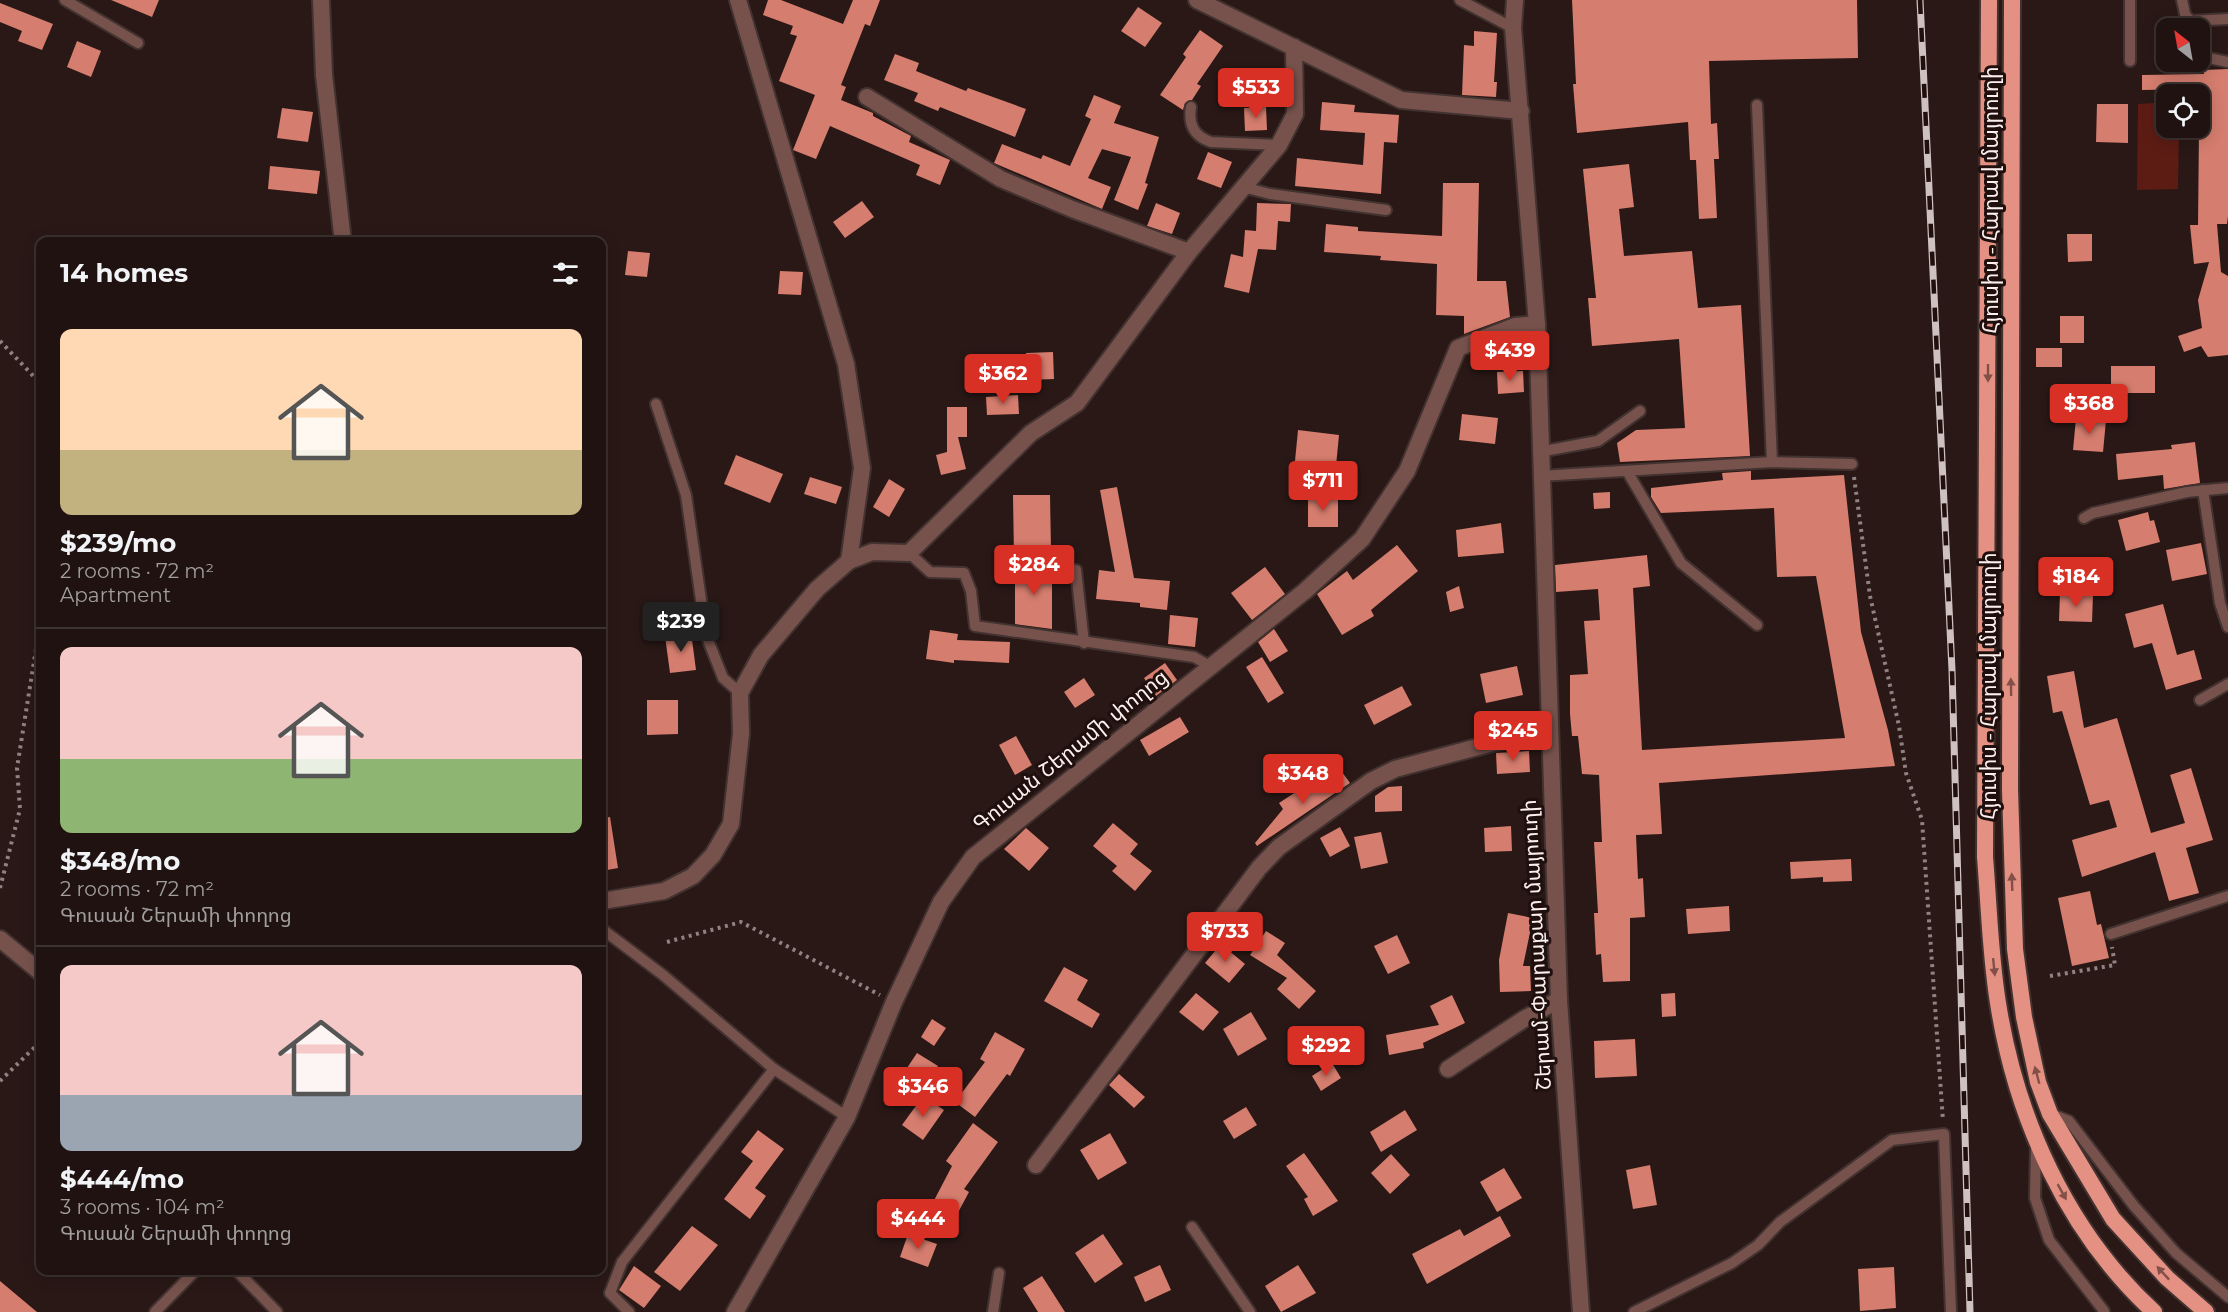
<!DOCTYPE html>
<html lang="en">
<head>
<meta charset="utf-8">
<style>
	:root { --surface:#1f1210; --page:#271b19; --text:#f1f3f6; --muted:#a19e9f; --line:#3c3230; --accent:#d93025 }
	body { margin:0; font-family:Montserrat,"Noto Sans Armenian",sans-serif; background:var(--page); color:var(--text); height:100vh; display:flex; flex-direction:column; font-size:22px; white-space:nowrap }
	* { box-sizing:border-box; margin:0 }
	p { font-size:20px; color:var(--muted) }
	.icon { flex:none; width:33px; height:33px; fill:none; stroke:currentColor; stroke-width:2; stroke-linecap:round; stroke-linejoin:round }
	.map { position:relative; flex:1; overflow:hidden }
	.side { position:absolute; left:36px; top:237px; width:570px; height:1038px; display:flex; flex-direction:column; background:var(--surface); border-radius:12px; box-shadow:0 3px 15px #0003,0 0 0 2px var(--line) }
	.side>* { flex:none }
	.needle { width:39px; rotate:329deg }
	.tools { position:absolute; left:2156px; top:18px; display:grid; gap:12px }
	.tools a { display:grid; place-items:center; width:54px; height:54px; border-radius:12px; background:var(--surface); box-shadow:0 3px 15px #0003,0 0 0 2px var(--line); font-size:30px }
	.price { position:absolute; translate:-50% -51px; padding:0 14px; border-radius:6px; background:var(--accent); color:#fff; font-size:20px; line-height:39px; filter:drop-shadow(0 2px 3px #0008) }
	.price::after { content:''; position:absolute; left:50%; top:36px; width:18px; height:14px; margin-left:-9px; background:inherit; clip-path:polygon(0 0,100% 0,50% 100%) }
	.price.active { background:#222; color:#fff }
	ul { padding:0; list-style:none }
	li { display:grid; align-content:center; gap:12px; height:318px; padding:0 24px }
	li+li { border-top:2px solid var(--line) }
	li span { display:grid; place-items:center; height:186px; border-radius:12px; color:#555 }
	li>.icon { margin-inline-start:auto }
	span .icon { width:108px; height:108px; fill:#fffc; stroke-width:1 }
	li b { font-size:26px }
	h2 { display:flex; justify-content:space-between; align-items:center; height:72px; padding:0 24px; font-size:26px }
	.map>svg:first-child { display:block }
	.green { fill:#5c1c14 }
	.building { fill:#d57d6e }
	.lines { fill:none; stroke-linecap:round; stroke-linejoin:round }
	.service-casing { stroke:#423230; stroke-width:14 }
	.minor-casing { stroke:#423230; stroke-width:20 }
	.tertiary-casing { stroke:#423230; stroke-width:20 }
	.trunk-casing { stroke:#423230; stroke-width:20 }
	.path { stroke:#908280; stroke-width:4; stroke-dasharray:3 4.5; stroke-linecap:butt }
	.service { stroke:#77524c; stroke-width:10 }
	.minor { stroke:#77524c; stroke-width:16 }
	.tertiary { stroke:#77524c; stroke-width:16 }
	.trunk { stroke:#e49082; stroke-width:16 }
	.rail-casing { stroke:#cfc1bf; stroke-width:7 }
	.rail { stroke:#1f0f0d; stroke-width:4.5; stroke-dasharray:14; stroke-linecap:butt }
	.oneway { fill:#825048 }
	.labels { text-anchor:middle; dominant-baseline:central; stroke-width:6; stroke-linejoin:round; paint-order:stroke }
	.street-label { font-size:21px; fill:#fcf0ee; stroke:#1f0f0d }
</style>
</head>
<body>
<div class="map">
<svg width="2228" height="1312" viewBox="0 0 2228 1312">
	<rect width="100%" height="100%" fill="#291816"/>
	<path class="green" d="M2166,102V128H2179L2178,189L2137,190L2138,104Z"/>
	<g class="building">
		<path d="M111,0H159L152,17Z"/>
		<path d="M768,0H781L843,24L853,0H880L870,26L865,24L841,85L846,87L841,100L873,113V116L911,136L909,142L950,160L940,185L916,175L920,165L830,126L816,159L793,150L815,95L779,81L797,36L790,34L793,26L763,15Z"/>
		<path d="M1572,0H1857L1858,58L1709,61L1711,124L1717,123L1719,159H1714L1717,218L1699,219L1696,160H1690L1688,122L1577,133L1573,84H1576Z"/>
		<path d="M0,3L53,24L42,50L18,41L22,31L0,22Z"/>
		<path d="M1138,7L1162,23L1145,47L1121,31Z"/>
		<path d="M1200,30L1223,46L1197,84L1201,86L1192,100L1185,103L1183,110L1160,95L1186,57L1183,54Z"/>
		<path d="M1474,31L1497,33L1494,82H1497L1496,97L1462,95L1464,45L1474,46Z"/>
		<path d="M77,41L101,51L91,77L67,67Z"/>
		<path d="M895,54L919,63L916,71L966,91L968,88L1026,109L1015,137L940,107L938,111L914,101L918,93L884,80Z"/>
		<path d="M2228,69V216L2227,224H2217L2221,272L2228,276V355L2208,357L2201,346L2184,352L2178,336L2202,328L2198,300L2209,262L2194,264L2190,225H2198L2199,128H2205L2204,89L2142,90V75L2204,74L2203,70Z"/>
		<path d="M1094,95L1121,106L1114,123L1159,137L1145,183L1148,184L1138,210L1114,200L1131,157L1102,149L1088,178L1111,187L1102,209L994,163L1002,144L1041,159L1043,155L1070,166L1091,119L1085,116Z"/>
		<path d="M1322,102L1355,105L1354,112L1399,115L1397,143L1384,142L1381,194L1295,186L1297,158L1363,165L1365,133L1320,130Z"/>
		<path d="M2097,104H2128V143L2096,142Z"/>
		<path d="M1266,107L1267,130L1245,131L1244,108Z"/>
		<path d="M282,108L313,112L308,142L277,138Z"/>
		<path d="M1208,152L1232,162L1221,188L1197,179Z"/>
		<path d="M1629,164L1634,207L1619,209L1624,256L1692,251L1698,308L1741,305L1750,456L1620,462L1617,443L1636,430L1685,428L1679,339L1592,346L1588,298H1596L1583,169Z"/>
		<path d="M270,166L320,171L317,194L268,189Z"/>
		<path d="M1443,183H1479L1477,281H1506L1510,317L1464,334V316L1436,315L1437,264L1380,260L1381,256L1324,252L1326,224L1358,227V231L1442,236Z"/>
		<path d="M862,201L874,217L845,238L833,222Z"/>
		<path d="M1156,203L1180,213L1172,234L1147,226Z"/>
		<path d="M1257,203L1291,204L1290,222L1278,221L1276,250L1258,249L1249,293L1224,287L1231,254L1243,257L1245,230L1256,231Z"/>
		<path d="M2067,234H2092V261L2068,262Z"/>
		<path d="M628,251L650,253L647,277L625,275Z"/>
		<path d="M780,271L803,272L801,295L778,294Z"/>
		<rect x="2060" y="316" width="24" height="27"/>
		<rect x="2036" y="348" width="26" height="19"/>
		<path d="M1053,352L1054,379L1027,380L1026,353Z"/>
		<rect x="2111" y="366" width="44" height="27"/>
		<path d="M1523,371L1524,392L1498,394L1497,372Z"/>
		<path d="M1018,395L1019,414L987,415L986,397Z"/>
		<path d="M947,407H967V437H958L966,469L941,475L936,455L947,452Z"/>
		<path d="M1462,414L1498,418L1495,444L1459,440Z"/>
		<path d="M2076,418L2106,420L2103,452L2073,450Z"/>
		<path d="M1298,430L1339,435L1336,466L1295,461Z"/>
		<path d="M2195,442L2200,483L2164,489L2163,475L2118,480L2116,454L2172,449L2171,445Z"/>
		<path d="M736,455L783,474L770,503L724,484Z"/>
		<path d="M1751,471V480L1844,475L1861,632L1888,730L1895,766L1659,783L1662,834L1636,835L1638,879L1643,878L1645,917L1630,918V981L1603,982L1601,954L1596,955L1594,913H1598L1594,842H1602L1599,775L1582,774L1578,736H1572L1570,714V675L1588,674L1584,621L1600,620L1598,589L1556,592L1555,565L1647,555L1650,586L1633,588L1642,750L1845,738L1816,576L1777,577L1774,508L1661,513L1651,497V488L1723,480L1722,473Z"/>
		<path d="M810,477L842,487L836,504L804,494Z"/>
		<path d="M889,479L905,489L889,517L873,507Z"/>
		<path d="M1117,487L1134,578L1170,581L1167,610L1140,607V603L1096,599L1099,570L1115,572L1100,490Z"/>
		<path d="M1610,492V508L1594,509L1593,493Z"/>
		<path d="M1013,495H1050L1051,550L1014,557Z"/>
		<rect x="1308" y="497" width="30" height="30"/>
		<path d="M2148,512L2150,521L2154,520L2160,542L2126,551L2118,520Z"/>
		<path d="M1501,523L1504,553L1458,557L1456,530Z"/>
		<path d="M2201,543L2207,574L2172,581L2166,550Z"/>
		<path d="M1397,545L1418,571L1371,610L1374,616L1342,635L1317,594L1347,571L1353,580Z"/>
		<path d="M1015,563L1052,566V629L1015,624Z"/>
		<path d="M1265,567L1285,594L1252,620L1231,593Z"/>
		<path d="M1459,586L1464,608L1450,612L1446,592Z"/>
		<path d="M2060,593L2093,595L2092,622L2059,621Z"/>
		<path d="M2163,604L2177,655L2194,650L2202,679L2166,690L2152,643L2134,648L2125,614Z"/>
		<path d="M1170,615L1198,618L1195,647L1168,644Z"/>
		<path d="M1274,629L1288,651L1270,662L1258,642Z"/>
		<path d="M930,630L958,634L957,640L1010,642L1009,663L954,660V663L926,659Z"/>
		<path d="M691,632L696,670L670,673L665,636Z"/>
		<path d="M1262,657L1284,693L1268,703L1246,667Z"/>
		<path d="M1165,663L1177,680L1156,696L1144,678Z"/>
		<path d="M1517,666L1523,695L1486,703L1480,674Z"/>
		<path d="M2074,671L2084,728L2117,718L2151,833L2185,823L2170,775L2191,768L2213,840L2186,848L2199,893L2169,901L2155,852L2082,877L2072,840L2117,827L2109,800L2090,805L2062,711L2053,713L2047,676Z"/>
		<path d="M1084,678L1095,695L1075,708L1064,692Z"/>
		<path d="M1402,686L1412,705L1374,725L1364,705Z"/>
		<path d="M647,700H678V734L647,735Z"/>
		<path d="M1180,717L1189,732L1149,756L1140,740Z"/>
		<path d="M1016,736L1032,765L1015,775L999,745Z"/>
		<path d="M1529,751L1530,772L1497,774L1496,753Z"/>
		<path d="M1342,772L1350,783L1257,846L1255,843L1283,809L1279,803L1305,786L1309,793Z"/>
		<path d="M1402,786V811L1375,812V796L1388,787Z"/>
		<path d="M610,817L618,868L602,871V818Z"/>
		<path d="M1113,823L1138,844L1130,854L1152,871L1135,891L1112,871L1117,866L1093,846Z"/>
		<path d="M1511,826L1512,851L1485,852L1484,828Z"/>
		<path d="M1340,827L1350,846L1330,857L1320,838Z"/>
		<path d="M1026,828L1049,848L1029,871L1004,849Z"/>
		<path d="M1381,832L1388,863L1361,869L1354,837Z"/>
		<path d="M1851,859L1852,881L1823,882V877L1791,879L1790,862Z"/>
		<path d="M2090,891L2097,925L2101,924L2109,958L2072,966L2058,898Z"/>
		<path d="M1729,906L1730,931L1688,934L1686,909Z"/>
		<path d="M1508,913L1533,918L1523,966H1530L1531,991L1500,992L1499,960Z"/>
		<path d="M1266,931L1285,943L1277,955L1316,991L1299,1009L1277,989L1287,978L1250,955Z"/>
		<path d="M1397,935L1410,963L1388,974L1374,946Z"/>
		<path d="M1221,944L1245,964L1229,983L1205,963Z"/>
		<path d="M1064,967L1088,980L1077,1000L1100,1014L1092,1028L1044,1001Z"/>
		<path d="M1196,993L1219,1012L1203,1031L1179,1012Z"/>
		<path d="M1675,993L1676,1016L1662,1017L1661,994Z"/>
		<path d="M1452,995L1465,1023L1423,1043L1424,1048L1389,1055L1386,1035L1439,1025L1430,1006Z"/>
		<path d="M1251,1012L1267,1039L1238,1056L1223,1029Z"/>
		<path d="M932,1019L946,1028L934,1046L921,1037Z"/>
		<path d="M995,1032L1025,1049L1010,1076L1007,1074L975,1117L955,1102L985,1062L980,1059Z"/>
		<path d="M1635,1039L1637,1076L1595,1078L1594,1041Z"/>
		<path d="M917,1053L938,1066L913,1103L893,1089Z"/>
		<path d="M1332,1063L1341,1078L1321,1091L1312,1076Z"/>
		<path d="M1119,1074L1145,1097L1134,1108L1109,1085Z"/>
		<path d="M923,1096L944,1110L923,1140L902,1125Z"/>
		<path d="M1246,1107L1257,1125L1234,1139L1223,1121Z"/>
		<path d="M1405,1110L1417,1130L1381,1152L1370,1132Z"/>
		<path d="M973,1123L998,1142L964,1189L969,1192L953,1222L929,1210L952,1166L946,1161Z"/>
		<path d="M758,1130L784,1149L755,1188L766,1196L750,1219L724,1199L753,1161L741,1152Z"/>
		<path d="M1110,1133L1127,1163L1098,1180L1080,1150Z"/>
		<path d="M1304,1153L1338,1201L1313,1216L1304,1199L1308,1197L1286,1166Z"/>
		<path d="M1391,1154L1410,1175L1390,1194L1371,1173Z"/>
		<path d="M1650,1165L1657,1205L1633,1209L1626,1170Z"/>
		<path d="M1504,1168L1522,1198L1497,1212L1480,1182Z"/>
		<path d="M1500,1216L1511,1236L1427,1284L1412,1254L1460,1229L1464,1236Z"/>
		<path d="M692,1226L718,1245L680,1291L654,1272Z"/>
		<path d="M908,1234L937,1244L928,1267L900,1257Z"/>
		<path d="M1103,1234L1123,1264L1095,1283L1075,1253Z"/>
		<path d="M1160,1265L1171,1290L1145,1302L1134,1277Z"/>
		<path d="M1298,1265L1316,1293L1281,1312L1265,1286Z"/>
		<path d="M634,1266L661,1286L644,1308L619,1290Z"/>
		<path d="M1894,1267L1896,1308L1860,1311L1858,1269Z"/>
		<path d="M1042,1276L1065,1312H1038L1023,1288Z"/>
		<path d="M0,1281L37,1312H0Z"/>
	</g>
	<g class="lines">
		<g class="service-casing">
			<g id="service">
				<path d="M65,0L138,43"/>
				<path d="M1460,0L1513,28"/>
				<path d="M2182,0L2185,14L2190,21L2228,19"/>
				<path d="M2199,56L2228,62"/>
				<path d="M2130,61V0"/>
				<path d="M1757,105L1772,462"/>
				<path d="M1191,107C1188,125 1194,136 1211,142L1279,145"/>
				<path d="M1243,187L1270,194L1386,210"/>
				<path d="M656,404L686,495L706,635L723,678L740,693"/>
				<path d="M1539,452L1598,441L1640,411"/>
				<path d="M1627,471L1681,563L1757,625"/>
				<path d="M1540,476L1772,462L1852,464"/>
				<path d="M2203,490L2220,603L2228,627"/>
				<path d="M2084,518L2093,513L2187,492L2228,488"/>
				<path d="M909,553L930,572L964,573L971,591L975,626L1194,657L1210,666"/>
				<path d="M1076,570L1084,643"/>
				<path d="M2200,700L2228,684"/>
				<path d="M602,929L663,975L774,1069L847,1117"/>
				<path d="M2111,934L2228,896"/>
				<path d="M2051,1114L2069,1121L2134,1206L2176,1253L2228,1297"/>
				<path d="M2036,1146L2035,1198L2049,1240L2104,1311"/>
				<path d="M1192,1227L1250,1312"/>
				<path d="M236,1270L277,1312"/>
				<path d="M155,1312L196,1270"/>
				<path d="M629,1312L610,1293L622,1262L774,1069"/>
				<path d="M993,1312L999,1273"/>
				<path d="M1634,1312L1732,1263L1758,1245L1780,1222L1892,1140L1944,1134L1951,1312"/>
			</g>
		</g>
		<g class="minor-casing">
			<g id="minor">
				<path d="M321,0L324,75L343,242"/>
				<path d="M738,0L846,364L862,468L849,561"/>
				<path d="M1197,0L1401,100L1521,111"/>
				<path d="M867,97L1001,179L1072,209L1189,252"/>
				<path d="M602,901L664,891L693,876L713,855L731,824L741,734L740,693L761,655L817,589L849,561L872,552L909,553L1031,433L1077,403L1189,252L1279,145L1295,114L1294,47"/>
				<path d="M0,939L40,972"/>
				<path d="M1448,1069L1524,1019L1559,1000"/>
				<path d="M1036,1165L1259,868L1279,847L1371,781L1395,769L1549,728"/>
				<path d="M735,1312L847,1117L894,1002L941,902L973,857L1305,591L1362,539L1407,471L1458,348L1515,326L1537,324"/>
			</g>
		</g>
		<g class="tertiary-casing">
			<path id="tertiary" d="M1515,0L1513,28L1537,324L1559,1000L1581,1312"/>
		</g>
		<g class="trunk-casing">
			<g id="trunk">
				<path d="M1989,0L1985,857C1989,905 1990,954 1998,1003C2016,1118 2067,1232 2154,1312"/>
				<path d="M2012,0L2010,790L2015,949L2024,1017L2038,1082L2050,1114L2113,1219L2167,1278L2206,1312"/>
			</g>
		</g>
		<g class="path">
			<path d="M0,341L40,383"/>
			<path d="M1854,477L1870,596L1899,726L1906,773L1922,820L1943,1121"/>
			<path d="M0,888L20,809L17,768L40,624"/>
			<path d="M667,942L741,922L880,995"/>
			<path d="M2050,976L2115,965L2112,947"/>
			<path d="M0,1081L40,1042"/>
		</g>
		<use href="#service" class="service"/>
		<use href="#minor" class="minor"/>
		<use href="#tertiary" class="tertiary"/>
		<use href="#trunk" class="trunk"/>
		<g class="rail-casing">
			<path id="rail" d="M1920,0L1952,670L1970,1312"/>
		</g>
		<use href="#rail" class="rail"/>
	</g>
	<defs><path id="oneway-solid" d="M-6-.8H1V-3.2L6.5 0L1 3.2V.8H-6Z" transform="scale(1.5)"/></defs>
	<g class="oneway">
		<use href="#oneway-solid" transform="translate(1988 373) rotate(90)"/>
		<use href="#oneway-solid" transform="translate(2011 687) rotate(-91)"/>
		<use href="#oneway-solid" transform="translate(2012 882) rotate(-92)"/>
		<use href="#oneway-solid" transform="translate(1994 967) rotate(84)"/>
		<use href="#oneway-solid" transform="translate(2037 1075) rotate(-105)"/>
		<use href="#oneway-solid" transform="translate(2062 1192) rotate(61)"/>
		<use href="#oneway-solid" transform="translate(2163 1273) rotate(-133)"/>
	</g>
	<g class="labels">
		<g class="street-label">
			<text transform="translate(1990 200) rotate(-90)">Հյուսիս - Հարավ մայրուղի</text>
			<text transform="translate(1988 686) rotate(-90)">Հյուսիս - Հարավ մայրուղի</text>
			<text transform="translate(1070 750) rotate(-39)">Գուսան Շերամի փողոց</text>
			<text transform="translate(1536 945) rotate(-93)">Շերամ-Փարաքար մայրուղի</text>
		</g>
	</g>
</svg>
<div class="tools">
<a><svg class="needle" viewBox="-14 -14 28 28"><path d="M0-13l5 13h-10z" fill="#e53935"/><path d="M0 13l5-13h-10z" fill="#a19e9f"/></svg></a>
<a><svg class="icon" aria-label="locate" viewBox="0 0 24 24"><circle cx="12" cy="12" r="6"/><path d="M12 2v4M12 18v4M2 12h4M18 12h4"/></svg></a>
</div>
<b class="price" style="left:1256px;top:119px">$533</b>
<b class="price" style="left:1510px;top:382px">$439</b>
<b class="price" style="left:1003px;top:405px">$362</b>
<b class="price" style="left:2089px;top:435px">$368</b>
<b class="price" style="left:1323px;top:512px">$711</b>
<b class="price" style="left:1034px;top:596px">$284</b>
<b class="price" style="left:2076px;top:608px">$184</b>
<b class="price active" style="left:681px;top:653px">$239</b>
<b class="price" style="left:1513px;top:762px">$245</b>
<b class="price" style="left:1303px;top:805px">$348</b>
<b class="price" style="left:1225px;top:963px">$733</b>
<b class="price" style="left:1326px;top:1077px">$292</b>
<b class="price" style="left:923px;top:1118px">$346</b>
<b class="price" style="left:918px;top:1250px">$444</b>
<section class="side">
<h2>14 homes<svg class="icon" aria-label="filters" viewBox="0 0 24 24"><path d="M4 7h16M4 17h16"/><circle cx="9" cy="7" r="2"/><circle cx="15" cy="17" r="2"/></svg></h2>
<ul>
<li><span style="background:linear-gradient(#ffd9b3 65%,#c2b280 0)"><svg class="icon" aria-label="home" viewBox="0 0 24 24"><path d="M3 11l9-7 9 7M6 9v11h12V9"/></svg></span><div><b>$239/mo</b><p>2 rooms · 72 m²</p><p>Apartment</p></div></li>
<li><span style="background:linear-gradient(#f6c9c9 60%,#8fb573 0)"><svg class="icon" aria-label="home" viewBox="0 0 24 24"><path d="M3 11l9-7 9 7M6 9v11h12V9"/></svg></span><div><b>$348/mo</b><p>2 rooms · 72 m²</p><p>Գուսան Շերամի փողոց</p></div></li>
<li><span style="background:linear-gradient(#f6c9c9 70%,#9aa5b1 0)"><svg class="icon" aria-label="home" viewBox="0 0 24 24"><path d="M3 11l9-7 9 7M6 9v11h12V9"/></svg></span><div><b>$444/mo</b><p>3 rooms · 104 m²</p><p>Գուսան Շերամի փողոց</p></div></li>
</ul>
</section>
</div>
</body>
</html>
